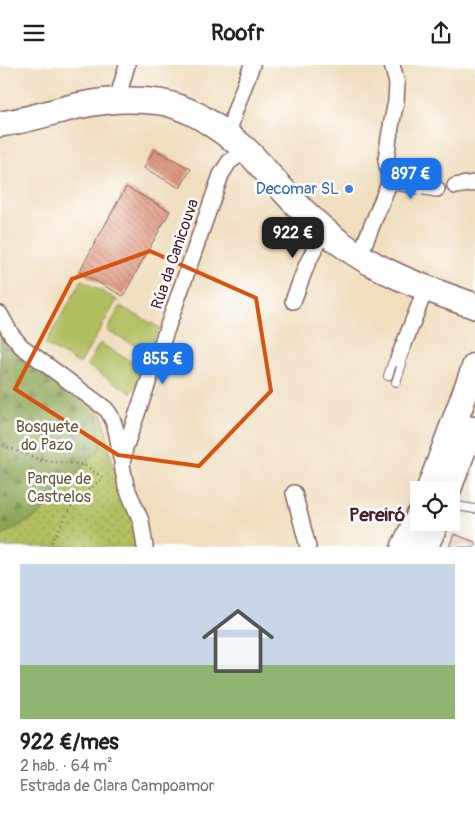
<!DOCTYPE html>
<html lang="es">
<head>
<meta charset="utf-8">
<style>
	:root { --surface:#fff; --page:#f2f2f2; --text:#222; --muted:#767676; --accent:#1a73e8 }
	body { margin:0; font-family:Pangolin,sans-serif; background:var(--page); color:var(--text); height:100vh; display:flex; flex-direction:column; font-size:19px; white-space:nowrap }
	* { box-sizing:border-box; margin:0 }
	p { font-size:16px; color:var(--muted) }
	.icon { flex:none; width:28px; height:28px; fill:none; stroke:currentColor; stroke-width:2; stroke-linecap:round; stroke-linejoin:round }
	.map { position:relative; height:482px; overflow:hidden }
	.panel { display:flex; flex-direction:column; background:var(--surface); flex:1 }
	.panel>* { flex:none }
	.tools { position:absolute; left:410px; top:416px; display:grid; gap:10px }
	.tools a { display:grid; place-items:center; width:50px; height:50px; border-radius:0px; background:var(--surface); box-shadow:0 5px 20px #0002; font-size:25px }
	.price { position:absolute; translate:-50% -42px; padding:0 11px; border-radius:10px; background:var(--accent); color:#fff; font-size:16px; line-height:32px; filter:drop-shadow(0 1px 2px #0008) }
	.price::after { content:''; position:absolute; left:50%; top:30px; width:15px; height:11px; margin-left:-8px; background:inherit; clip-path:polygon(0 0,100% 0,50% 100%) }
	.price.on { background:#222; color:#fff }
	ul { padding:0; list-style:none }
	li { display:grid; align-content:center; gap:10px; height:265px; padding:0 20px }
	li span { display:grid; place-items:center; height:155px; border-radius:0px; color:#555 }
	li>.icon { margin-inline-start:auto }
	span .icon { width:90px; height:90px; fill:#fffc; stroke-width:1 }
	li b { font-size:21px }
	header { display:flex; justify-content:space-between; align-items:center; height:65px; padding:0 20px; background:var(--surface); font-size:22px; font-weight:700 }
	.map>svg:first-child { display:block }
	.grass { fill:url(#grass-dots); stroke:#7e6f46 }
	.forest { fill:url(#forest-firs); stroke:#6c6241 }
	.pitch { fill:#b2bf61; stroke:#7e6f46 }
	.building { fill:url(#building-back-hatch) }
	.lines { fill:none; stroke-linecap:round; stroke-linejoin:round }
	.lane-casing { stroke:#84625f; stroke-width:10 }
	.street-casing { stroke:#84625f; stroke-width:18 }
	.primary-casing { stroke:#84625f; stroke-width:28 }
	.path { stroke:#84625f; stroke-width:2.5; stroke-dasharray:1 4; stroke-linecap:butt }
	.lane { stroke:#fff; stroke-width:8 }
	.street { stroke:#fff; stroke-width:15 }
	.primary { stroke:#fff; stroke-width:25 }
	.marked { fill:none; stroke:#d8530f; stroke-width:4; stroke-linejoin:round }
	.shop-dot { fill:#3f7fe0; stroke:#fff; stroke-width:2 }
	.labels { text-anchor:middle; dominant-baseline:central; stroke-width:5; stroke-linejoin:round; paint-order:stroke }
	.shop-label { font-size:16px; fill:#366cbe; stroke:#fff; text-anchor:end }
	.street-label { font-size:16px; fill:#4a1f2b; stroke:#fff }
	.park-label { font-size:16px; fill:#6e573e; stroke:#fff }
	.quarter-label { font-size:19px; font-weight:bold; fill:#4a1f2b; stroke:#fff }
</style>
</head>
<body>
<header><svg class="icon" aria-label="menu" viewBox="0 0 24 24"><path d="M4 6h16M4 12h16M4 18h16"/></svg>Roofr<svg class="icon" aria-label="share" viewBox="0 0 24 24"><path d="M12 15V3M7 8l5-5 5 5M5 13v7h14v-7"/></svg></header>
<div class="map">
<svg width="475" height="482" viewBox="0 0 475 482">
	<defs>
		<pattern id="grass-dots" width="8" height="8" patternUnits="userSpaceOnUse" patternTransform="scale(1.25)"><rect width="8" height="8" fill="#b2bf61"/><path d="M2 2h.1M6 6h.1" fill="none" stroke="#939b50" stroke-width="1.8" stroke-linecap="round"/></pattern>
		<pattern id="forest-firs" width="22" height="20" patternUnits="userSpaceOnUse" patternTransform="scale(1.25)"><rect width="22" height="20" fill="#8da657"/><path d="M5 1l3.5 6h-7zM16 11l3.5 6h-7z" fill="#758748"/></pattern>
		<pattern id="building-back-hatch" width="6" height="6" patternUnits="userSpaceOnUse" patternTransform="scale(1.25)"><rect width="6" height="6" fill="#df987e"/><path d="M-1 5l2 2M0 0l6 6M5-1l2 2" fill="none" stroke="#b77b67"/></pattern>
	</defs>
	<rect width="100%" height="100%" fill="#fff"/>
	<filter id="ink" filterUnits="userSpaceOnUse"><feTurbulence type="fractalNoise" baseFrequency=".02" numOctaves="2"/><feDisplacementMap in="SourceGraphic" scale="10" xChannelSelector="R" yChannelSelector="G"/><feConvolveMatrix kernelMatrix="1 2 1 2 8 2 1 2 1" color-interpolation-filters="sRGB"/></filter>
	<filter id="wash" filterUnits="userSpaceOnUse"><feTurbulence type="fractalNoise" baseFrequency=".0096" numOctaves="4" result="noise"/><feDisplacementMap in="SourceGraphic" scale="20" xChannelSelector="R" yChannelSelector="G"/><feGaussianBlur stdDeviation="1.12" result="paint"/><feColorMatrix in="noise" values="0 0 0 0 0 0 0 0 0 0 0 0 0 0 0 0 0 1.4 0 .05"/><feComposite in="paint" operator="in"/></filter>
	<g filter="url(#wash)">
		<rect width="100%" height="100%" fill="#f0debf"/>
		<path class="grass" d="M0,259L103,350L112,395L133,457L138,482H0Z"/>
		<path class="forest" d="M0,270L5,280L98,351L101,382L38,451L0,471Z"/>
		<g class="pitch">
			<path d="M82,215L117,235L80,299L45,279Z"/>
			<path d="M120,241L160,263L147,287L107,266Z"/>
			<path d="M100,278L145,305L131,328L87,300Z"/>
		</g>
		<g id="blocks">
			<g class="building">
				<path d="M154,84L191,104L180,123L144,103Z"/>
				<path d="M126,122L170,146L123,231L79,207Z"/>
				<path d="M454,469L475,477V482H449Z"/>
			</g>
		</g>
	</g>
	<g filter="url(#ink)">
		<use href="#blocks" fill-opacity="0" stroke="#84625f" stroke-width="1"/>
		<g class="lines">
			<g class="lane-casing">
				<g id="lane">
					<path d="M388,311L393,296L398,294L402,299L396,317"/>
					<path d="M451,439L457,441L475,444"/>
				</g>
			</g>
			<g class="street-casing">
				<g id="street">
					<path d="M117,35L127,0"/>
					<path d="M228,70L235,46L252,0"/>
					<path d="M390,116L437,124"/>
					<path d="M455,121L475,118"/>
					<path d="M359,192L390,116L386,96L389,72L396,36L397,18L392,0"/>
					<path d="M293,236L307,199L324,166"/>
					<path d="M0,249L11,269L21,281L106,344C117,357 118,377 121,393"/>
					<path d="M398,294L426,223"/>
					<path d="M294,428L308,482"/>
					<path d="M145,482L141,456L126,421L122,400L125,383L221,110L229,97L246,85"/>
				</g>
			</g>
			<g class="primary-casing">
				<g id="primary">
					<path d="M0,59C26,56 51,47 77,41C104,35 132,33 160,37C173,39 187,45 199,51C215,61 230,71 245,84C254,92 262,102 271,112C292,135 313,158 339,177C379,208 427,224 475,241"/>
					<path d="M429,425L475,301"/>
					<path d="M448,425L471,364"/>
					<path d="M404,482L419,451"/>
					<path d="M425,482L436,458"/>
				</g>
			</g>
			<path class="path" d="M0,376L7,382L41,395L84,400L103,413L74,436L49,482"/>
			<use href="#lane" class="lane"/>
			<use href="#street" class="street"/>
			<use href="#primary" class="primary"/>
		</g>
	</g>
	<path class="marked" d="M150,186L256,233L271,326L199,401L118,390L15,324L72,214Z"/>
	<circle class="shop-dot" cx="349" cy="124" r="5"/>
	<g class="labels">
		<g class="shop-label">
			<text x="339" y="124">Decomar SL</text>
		</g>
		<g class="street-label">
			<text transform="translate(175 189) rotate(-71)">Rúa da Canicouva</text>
		</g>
		<g class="park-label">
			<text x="47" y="362">Bosquete<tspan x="47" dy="18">do Pazo</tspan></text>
			<text x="59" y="414">Parque de<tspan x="59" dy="18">Castrelos</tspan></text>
		</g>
		<g class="quarter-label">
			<text x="377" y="450">Pereiró</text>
		</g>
	</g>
</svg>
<div class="tools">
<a><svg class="icon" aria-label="locate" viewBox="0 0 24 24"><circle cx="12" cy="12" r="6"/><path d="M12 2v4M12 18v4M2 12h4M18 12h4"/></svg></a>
</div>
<b class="price" style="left:411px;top:135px">897 €</b>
<b class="price on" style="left:293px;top:194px">922 €</b>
<b class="price" style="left:163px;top:320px">855 €</b>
</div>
<section class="panel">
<ul>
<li><span style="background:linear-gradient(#c9d6e8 65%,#8fb573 0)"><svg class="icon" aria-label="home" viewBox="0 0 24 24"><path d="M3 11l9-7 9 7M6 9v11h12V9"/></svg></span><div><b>922 €/mes</b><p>2 hab. · 64 m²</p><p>Estrada de Clara Campoamor</p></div></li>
</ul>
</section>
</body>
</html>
